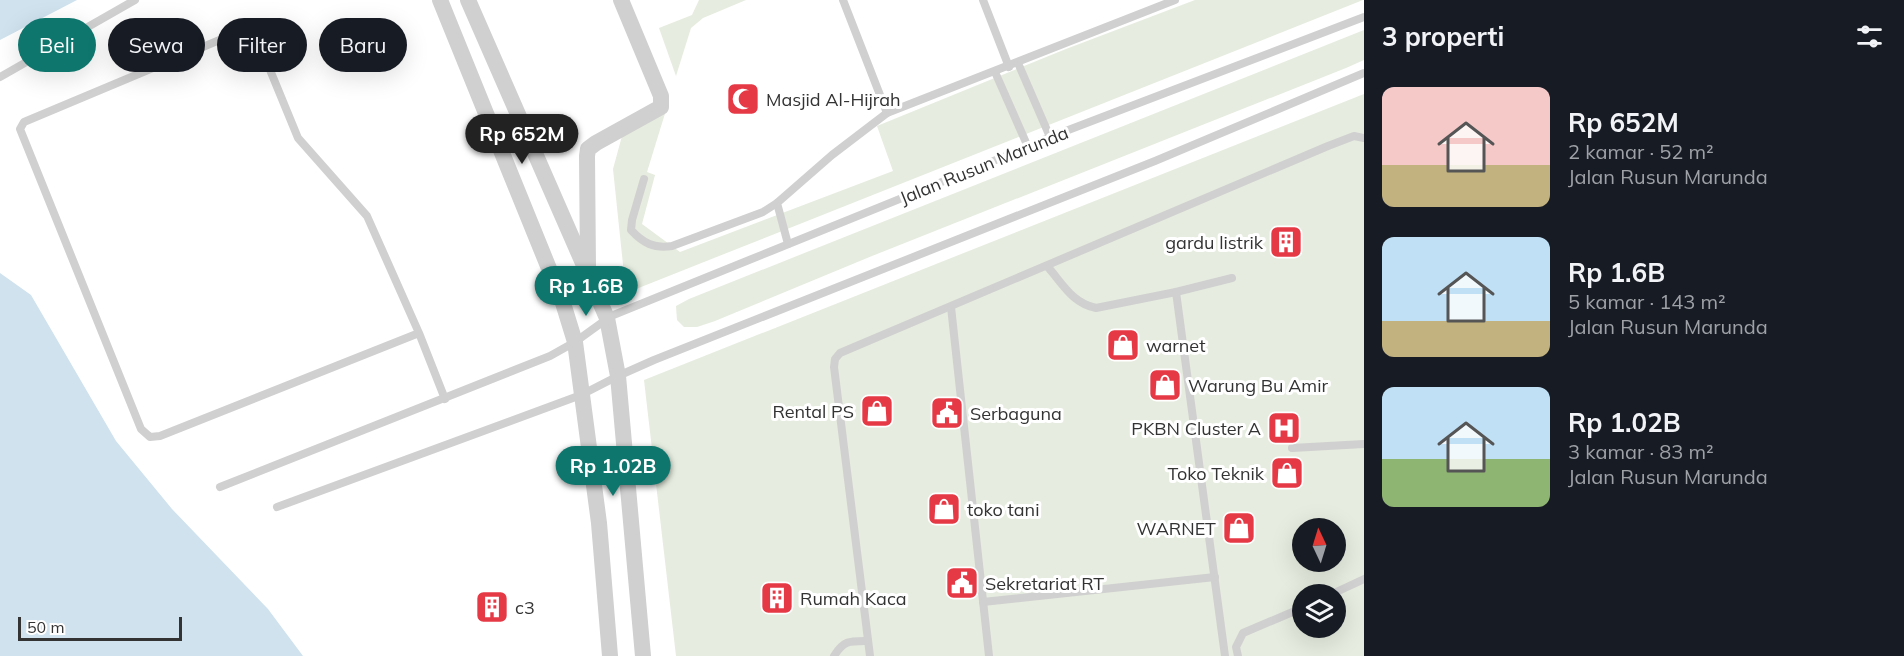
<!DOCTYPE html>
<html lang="id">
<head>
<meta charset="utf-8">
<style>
	:root { --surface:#171b24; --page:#20242c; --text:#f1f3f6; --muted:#9ea1a6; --accent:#0f766e }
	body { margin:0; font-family:Mulish,sans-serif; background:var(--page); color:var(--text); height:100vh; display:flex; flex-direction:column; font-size:22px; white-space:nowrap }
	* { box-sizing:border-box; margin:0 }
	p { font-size:20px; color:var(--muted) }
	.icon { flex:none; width:33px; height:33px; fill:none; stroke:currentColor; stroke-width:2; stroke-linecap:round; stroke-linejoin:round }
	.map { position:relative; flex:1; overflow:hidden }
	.details { display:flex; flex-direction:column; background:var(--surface); width:540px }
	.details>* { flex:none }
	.banner { position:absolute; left:18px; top:18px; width:570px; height:54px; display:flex; gap:12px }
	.needle { width:39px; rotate:356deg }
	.fabs { position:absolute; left:1292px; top:518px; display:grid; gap:12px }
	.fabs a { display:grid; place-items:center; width:54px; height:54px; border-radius:50%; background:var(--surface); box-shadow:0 6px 24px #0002; font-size:30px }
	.scale { position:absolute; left:18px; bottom:15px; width:164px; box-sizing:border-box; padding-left:6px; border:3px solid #333; border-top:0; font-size:16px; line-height:21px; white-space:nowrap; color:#333; -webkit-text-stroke:4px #fff; paint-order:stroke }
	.price { position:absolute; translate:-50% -51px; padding:0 14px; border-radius:21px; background:var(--accent); color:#fff; font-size:20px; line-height:39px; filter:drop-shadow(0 2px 3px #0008) }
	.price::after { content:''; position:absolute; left:50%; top:36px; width:18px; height:14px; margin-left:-9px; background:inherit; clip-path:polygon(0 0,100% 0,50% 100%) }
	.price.selected { background:#222; color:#fff }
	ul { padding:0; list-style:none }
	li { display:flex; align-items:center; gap:18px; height:150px; padding:0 18px }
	li span { display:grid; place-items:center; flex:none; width:168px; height:120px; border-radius:12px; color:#555 }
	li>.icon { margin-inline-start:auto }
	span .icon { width:72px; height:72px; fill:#fffc; stroke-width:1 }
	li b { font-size:26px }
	h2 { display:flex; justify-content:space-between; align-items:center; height:72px; padding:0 18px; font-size:26px }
	.chip { padding:0 21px; border-radius:27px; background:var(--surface); box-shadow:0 6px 24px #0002; font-size:21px; line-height:54px }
	.chip.selected { background:var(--accent); color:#fff }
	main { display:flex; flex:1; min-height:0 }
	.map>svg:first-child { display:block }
	.green { fill:#e6ecdf; fill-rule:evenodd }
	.water { fill:#cfe2ee }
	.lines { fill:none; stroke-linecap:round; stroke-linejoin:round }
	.service { stroke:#d0d0d0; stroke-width:8 }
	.minor { stroke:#d0d0d0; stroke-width:16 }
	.labels { text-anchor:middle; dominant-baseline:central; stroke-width:6; stroke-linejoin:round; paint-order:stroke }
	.poi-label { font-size:18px; fill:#333; stroke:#fff; text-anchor:start }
	.street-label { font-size:18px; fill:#333; stroke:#fff }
</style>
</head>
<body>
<main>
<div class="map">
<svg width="1364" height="656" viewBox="0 0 1364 656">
	<rect width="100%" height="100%" fill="#fff"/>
	<g class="green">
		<path d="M699,0H746L703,18L691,28L676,76L659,28L692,15Z"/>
		<path d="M1195,0H1363L626,293L613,169L622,136L667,107L647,172L655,175L642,224L680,252L893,171L877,126L1066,49Z"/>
		<path d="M1364,30V60L1346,68L872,256L715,321L697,327H684L677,320L676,306L689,299Z"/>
		<path d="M1364,94V656H676L644,380ZM1302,528H1335V561H1302ZM1302,594H1335V627H1302Z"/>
	</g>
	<g class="water">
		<path d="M0,0H77L0,40Z"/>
		<path d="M0,273L31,295L116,441L172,509L268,609L303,656H0Z"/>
	</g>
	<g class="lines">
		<g class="service">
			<path d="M843,0L887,113L1175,0"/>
			<path d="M983,0L1009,67"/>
			<path d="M1018,63L1050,137"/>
			<path d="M995,72L1028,147"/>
			<path d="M0,77L135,0"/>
			<path d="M644,179L632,220L631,230C643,243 654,249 672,246L763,212L777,203"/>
			<path d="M788,244L777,203L832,155L887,113"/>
			<path d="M1047,266C1063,284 1072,303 1096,308L1176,292L1232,278"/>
			<path d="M1176,292L1225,656"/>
			<path d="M951,307L989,656"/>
			<path d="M419,333L160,436L150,437L141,429L20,129L24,122L241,31C253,33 255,37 261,48L298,138L367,216L419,333L445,399"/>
			<path d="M1292,448L1364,444"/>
			<path d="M220,487L550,356L575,342L611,316L1028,147L1050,137L1364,17"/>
			<path d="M277,507L581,395L618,376L654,360L1155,161L1364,73"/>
			<path d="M1332,594L1364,579"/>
			<path d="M983,602L1215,577"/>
			<path d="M834,656C844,640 850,641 868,641"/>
			<path d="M870,656L834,367L835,359L840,353L1328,146L1354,136L1364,138"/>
			<path d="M1238,656L1236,647L1243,633L1302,608"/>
		</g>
		<g class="minor">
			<path d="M440,0L563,303L575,342L599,523L610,656"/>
			<path d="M468,0L607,318L618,376L643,656"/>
			<path d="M588,267L587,156L588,149L596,143L661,107V96L621,0"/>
		</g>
	</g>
	<defs>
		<g id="mosque-square" transform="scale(1.725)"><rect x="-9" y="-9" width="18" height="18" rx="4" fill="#e63946" stroke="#fff"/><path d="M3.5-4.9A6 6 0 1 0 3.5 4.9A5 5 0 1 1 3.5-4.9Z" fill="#fff"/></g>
		<g id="building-square" transform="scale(1.725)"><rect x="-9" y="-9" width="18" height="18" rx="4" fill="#e63946" stroke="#fff"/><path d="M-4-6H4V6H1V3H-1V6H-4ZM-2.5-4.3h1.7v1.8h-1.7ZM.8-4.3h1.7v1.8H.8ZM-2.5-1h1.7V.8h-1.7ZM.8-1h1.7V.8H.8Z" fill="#fff"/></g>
		<g id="shop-square" transform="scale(1.725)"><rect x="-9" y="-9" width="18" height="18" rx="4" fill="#e63946" stroke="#fff"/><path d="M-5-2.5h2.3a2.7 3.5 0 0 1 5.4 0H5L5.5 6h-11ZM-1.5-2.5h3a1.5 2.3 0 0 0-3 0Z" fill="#fff"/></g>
		<g id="civic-square" transform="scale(1.725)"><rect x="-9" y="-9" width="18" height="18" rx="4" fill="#e63946" stroke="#fff"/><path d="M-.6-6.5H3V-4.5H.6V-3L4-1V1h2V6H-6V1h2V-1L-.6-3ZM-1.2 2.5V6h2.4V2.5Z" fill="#fff"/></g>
		<g id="hospital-square" transform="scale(1.725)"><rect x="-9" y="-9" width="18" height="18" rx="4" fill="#e63946" stroke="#fff"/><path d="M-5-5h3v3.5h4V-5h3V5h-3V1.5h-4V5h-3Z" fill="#fff"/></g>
	</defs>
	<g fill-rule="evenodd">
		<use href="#mosque-square" x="743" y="99"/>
		<use href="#building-square" x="1286" y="242"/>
		<use href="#shop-square" x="1123" y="345"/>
		<use href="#shop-square" x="1165" y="385"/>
		<use href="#shop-square" x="877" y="411"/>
		<use href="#civic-square" x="947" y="413"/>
		<use href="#hospital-square" x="1284" y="428"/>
		<use href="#shop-square" x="1287" y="473"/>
		<use href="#shop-square" x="944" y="509"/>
		<use href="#shop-square" x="1239" y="528"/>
		<use href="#civic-square" x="962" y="583"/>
		<use href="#building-square" x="777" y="598"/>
		<use href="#building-square" x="492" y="607"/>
	</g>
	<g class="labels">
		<g class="poi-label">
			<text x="766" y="99">Masjid Al-Hijrah</text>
			<text x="1263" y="242" text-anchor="end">gardu listrik</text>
			<text x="1146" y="345">warnet</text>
			<text x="1188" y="385">Warung Bu Amir</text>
			<text x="854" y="411" text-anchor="end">Rental PS</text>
			<text x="970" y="413">Serbaguna</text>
			<text x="1261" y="428" text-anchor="end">PKBN Cluster A</text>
			<text x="1264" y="473" text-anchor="end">Toko Teknik</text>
			<text x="967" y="509">toko tani</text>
			<text x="1216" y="528" text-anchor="end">WARNET</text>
			<text x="985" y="583">Sekretariat RT</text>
			<text x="800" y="598">Rumah Kaca</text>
			<text x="515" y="607">c3</text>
		</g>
		<g class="street-label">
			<text transform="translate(984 165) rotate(-22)">Jalan Rusun Marunda</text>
		</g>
	</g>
</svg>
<div class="fabs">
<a><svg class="needle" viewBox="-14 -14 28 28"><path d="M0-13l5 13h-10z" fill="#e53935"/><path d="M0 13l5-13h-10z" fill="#9ea1a6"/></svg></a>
<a><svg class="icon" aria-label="layers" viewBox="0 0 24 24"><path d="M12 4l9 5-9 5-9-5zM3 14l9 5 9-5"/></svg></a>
</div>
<div class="scale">50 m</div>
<b class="price selected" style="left:522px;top:165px">Rp 652M</b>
<b class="price" style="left:586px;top:317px">Rp 1.6B</b>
<b class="price" style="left:613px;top:497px">Rp 1.02B</b>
<div class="banner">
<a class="chip selected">Beli</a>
<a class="chip">Sewa</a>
<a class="chip">Filter</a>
<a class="chip">Baru</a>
</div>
</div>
<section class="details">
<h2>3 properti<svg class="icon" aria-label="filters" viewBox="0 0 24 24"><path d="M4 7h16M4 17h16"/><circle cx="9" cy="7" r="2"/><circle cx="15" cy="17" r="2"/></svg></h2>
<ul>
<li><span style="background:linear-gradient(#f6c9c9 65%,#c2b280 0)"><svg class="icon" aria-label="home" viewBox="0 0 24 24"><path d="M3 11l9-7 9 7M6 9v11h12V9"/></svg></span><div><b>Rp 652M</b><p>2 kamar · 52 m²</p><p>Jalan Rusun Marunda</p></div></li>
<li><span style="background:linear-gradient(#bfe0f5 70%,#c2b280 0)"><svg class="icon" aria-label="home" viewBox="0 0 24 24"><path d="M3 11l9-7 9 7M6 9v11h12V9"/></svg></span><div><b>Rp 1.6B</b><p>5 kamar · 143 m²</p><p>Jalan Rusun Marunda</p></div></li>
<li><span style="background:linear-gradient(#bfe0f5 60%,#8fb573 0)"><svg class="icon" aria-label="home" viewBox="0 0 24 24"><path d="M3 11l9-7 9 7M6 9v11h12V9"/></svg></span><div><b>Rp 1.02B</b><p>3 kamar · 83 m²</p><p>Jalan Rusun Marunda</p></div></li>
</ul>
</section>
</main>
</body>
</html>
